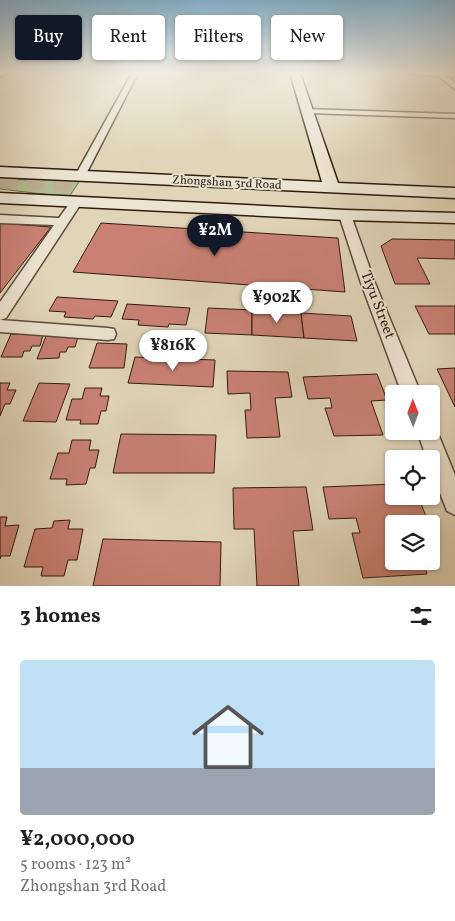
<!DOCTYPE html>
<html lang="en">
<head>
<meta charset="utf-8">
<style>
	:root { --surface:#fff; --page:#f2f2f2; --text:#202124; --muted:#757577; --line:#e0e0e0; --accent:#111827 }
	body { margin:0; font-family:Vollkorn,serif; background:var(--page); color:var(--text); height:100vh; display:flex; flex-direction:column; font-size:19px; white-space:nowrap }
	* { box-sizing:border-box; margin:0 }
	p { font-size:16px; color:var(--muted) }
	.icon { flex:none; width:28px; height:28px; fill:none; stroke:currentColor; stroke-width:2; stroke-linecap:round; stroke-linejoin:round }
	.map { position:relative; height:586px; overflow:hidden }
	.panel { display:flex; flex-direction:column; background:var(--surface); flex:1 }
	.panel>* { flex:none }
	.guide { position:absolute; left:15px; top:15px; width:425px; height:45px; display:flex; gap:10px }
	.needle { width:32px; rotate:359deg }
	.buttons { position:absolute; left:385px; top:385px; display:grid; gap:10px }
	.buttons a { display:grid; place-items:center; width:55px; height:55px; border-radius:5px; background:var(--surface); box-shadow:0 1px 4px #0004; font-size:25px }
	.price { position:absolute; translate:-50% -42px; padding:0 11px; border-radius:18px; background:#fff; color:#222; font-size:16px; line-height:32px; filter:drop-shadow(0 1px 2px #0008) }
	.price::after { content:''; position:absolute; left:50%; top:30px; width:15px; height:11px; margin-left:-8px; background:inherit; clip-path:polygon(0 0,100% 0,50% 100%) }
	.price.active { background:var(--accent); color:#fff }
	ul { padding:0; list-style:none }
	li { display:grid; align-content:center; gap:10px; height:265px; padding:0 20px }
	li+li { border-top:1px solid var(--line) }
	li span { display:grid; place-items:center; height:155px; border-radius:5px; color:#555 }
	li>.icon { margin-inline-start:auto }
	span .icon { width:90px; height:90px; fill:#fffc; stroke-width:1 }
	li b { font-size:21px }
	h2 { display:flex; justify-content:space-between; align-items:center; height:60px; padding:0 20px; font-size:21px }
	.tag { padding:0 18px; border-radius:5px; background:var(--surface); box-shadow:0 1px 4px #0004; font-size:18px; line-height:45px }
	.tag.active { background:var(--accent); color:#fff }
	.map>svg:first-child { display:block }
	.green { fill:#b0be91; stroke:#706c50 }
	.building { fill:#ca8174; stroke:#301b0f }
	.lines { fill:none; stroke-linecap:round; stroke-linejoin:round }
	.secondary-tunnel { stroke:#beb097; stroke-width:18; stroke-dasharray:18 9; stroke-linecap:butt }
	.street-casing { stroke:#5c4a3a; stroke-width:3 }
	.secondary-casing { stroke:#301b0f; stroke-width:3 }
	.street { fill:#ece4d2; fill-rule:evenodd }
	.secondary { fill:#ece4d2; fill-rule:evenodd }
	.labels { text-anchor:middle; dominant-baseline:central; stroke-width:4; stroke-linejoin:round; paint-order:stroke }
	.far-street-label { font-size:12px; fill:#301b0f; stroke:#ece4d2 }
	.street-label { font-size:15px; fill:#301b0f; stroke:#ece4d2 }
</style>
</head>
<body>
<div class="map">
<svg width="455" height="586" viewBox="0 0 455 586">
	<rect width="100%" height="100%" fill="#e1d5b9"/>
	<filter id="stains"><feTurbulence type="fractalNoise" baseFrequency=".004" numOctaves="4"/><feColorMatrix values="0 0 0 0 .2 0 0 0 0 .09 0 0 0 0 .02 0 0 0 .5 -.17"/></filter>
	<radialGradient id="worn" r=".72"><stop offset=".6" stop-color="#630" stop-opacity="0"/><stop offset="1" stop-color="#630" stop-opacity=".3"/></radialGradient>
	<path class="green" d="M81,179L69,197L0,189V180Z"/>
	<g class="building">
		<path d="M0,223L51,227L0,293Z"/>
		<path d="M101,223L338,238L345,292L73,272Z"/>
		<path d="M392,239L455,240V259L417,258L430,284H395L381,246Z"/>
		<path d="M57,297L118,301L111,317L95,316L93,319L64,317L66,312L49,311Z"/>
		<path d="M127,304L190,308L186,325L169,324L168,327L138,325L139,320L122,319Z"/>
		<path d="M415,306H455V334H429Z"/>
		<path d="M208,308L252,310V335L205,333Z"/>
		<path d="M252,310L301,313L304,338L252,335Z"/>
		<path d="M301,313L351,316L357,341L304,338Z"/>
		<path d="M11,334L43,335L40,346H32L30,351H24L22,357H1Z"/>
		<path d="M46,336L78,337L75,347H68L66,352H60L59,358L37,359Z"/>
		<path d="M97,343L127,344L124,368H89Z"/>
		<path d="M135,357L215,360L213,387L128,383Z"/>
		<path d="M455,368V407L437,369Z"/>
		<path d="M227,371L288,372L292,397L275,398L280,437L247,438L245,410H251L250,393L228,394Z"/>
		<path d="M377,374L387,400L371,401L383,435L334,436L325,408H332L330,398L308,399L303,377Z"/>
		<path d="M0,383H10L7,390H16L10,404H5L0,416Z"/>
		<path d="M39,383L70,384L56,422L23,421Z"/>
		<path d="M85,388H102L100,396H109L106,411H101L98,424H80L81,420H66L72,399H82Z"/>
		<path d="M121,434L216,435L214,473H113Z"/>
		<path d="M72,440H91L89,450H99L95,468H90L86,484L66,485L67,479H50L58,453H69Z"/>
		<path d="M394,484V496H418L427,519L409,520L411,524H394V561H423L427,574L363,578L352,533H360L356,518L329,519L323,487Z"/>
		<path d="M306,487L313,530L293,531L299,586H257L254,529H234L233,488Z"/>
		<path d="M0,517H7L5,526L19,525L10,556H1L0,559Z"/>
		<path d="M70,520L68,529H83L77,560H68L64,576H41L43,567H24L35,529L52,528L54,521Z"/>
		<path d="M103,539L221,542L220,586H93Z"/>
	</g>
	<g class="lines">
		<path class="secondary-tunnel" d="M0,179L79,183"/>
		<g class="street-casing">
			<g id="street">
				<path d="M132,73H138L85,176L84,178H76L75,176Z"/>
				<path d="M404,73H455V76H446L455,83V89L438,76Z"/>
				<path d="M305,109L455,114V118L308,113H305Z"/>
				<path d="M76,199L82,202L6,318L0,320L108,328L114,329L116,334L114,339L108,340L0,332V302L54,225L0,223V215L59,218L72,200Z"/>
				<path d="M345,211L351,215L375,283L421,394H402L361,283L339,215Z"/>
				<path d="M431,423L434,424L455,475V515L447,511L431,470V459H427L417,431H431Z"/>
			</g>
		</g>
		<g class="secondary-casing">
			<g id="secondary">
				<path d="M0,73H5V74L0,77Z"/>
				<path d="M290,73H300L338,183L455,188V198L0,177V167L322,182Z"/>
				<path d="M0,193L345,210L455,213V223L345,220L0,203Z"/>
			</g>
		</g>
		<use href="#street" class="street"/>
		<use href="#secondary" class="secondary"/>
	</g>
	<linearGradient id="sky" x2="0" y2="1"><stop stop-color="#86b6d3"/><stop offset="0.47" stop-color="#f2ece0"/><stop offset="1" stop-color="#f2ece0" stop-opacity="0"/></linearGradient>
	<rect width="455" height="155" fill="url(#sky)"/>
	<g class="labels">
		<g class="far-street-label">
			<text transform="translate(227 183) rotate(3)">Zhongshan 3rd Road</text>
		</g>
		<g class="street-label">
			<text transform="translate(377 305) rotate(69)">Tiyu Street</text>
		</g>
	</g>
	<rect width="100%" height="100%" filter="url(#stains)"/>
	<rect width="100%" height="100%" fill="url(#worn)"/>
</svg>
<div class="buttons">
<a><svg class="needle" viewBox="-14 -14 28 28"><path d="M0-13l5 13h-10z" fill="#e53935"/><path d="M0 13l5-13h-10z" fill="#757577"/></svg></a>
<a><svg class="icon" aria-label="locate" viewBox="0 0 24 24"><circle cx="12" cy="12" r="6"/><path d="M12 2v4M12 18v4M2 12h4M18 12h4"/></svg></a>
<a><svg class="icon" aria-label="layers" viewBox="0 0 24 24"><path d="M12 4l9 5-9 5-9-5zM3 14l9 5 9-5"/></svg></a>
</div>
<b class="price active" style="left:215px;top:257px">¥2M</b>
<b class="price" style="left:277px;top:324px">¥902K</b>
<b class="price" style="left:173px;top:372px">¥816K</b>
<div class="guide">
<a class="tag active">Buy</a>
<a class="tag">Rent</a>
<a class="tag">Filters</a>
<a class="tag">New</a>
</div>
</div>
<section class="panel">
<h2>3 homes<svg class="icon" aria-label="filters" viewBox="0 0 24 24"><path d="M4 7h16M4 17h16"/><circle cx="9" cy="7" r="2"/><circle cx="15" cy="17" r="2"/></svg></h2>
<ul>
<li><span style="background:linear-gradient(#bfe0f5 70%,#9aa5b1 0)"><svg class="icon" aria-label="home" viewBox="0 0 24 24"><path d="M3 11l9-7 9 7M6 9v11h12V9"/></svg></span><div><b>¥2,000,000</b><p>5 rooms · 123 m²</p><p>Zhongshan 3rd Road</p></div></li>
</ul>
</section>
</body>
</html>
